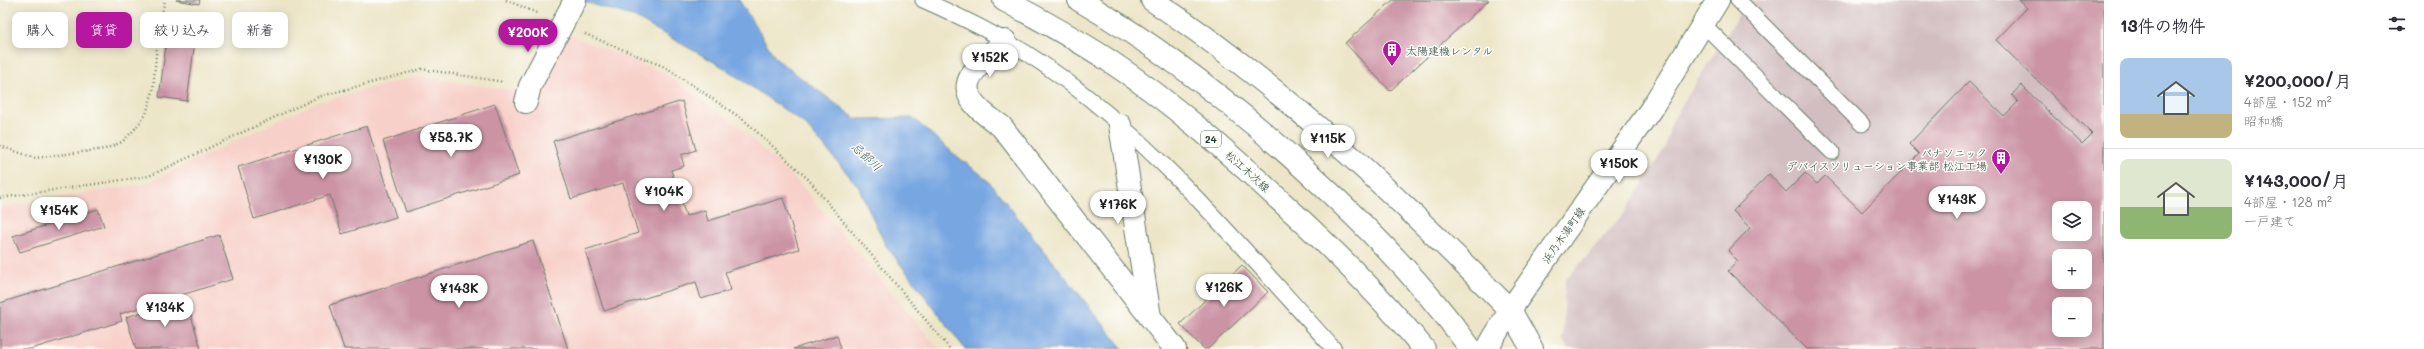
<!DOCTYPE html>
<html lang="ja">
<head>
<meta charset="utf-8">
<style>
	:root { --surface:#fff; --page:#f7f7f7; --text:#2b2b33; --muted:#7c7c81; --line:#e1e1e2; --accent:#b5179e }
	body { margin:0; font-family:Mali,"Klee One",sans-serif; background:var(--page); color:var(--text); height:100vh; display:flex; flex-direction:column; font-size:15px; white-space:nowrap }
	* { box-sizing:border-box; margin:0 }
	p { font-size:13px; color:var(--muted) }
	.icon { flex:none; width:22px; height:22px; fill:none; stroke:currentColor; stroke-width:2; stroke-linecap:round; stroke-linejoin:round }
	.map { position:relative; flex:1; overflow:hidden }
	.drawer { display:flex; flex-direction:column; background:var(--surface); width:320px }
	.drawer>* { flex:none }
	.guide { position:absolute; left:12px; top:12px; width:380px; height:36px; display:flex; gap:8px }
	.fabs { position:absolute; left:2052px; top:201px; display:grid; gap:8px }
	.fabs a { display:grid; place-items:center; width:40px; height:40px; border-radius:8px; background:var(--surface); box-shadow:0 2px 10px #0003; font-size:20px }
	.price { position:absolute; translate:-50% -34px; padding:0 9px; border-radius:14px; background:#fff; color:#222; font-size:13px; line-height:26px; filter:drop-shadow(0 1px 2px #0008) }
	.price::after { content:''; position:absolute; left:50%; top:24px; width:12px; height:9px; margin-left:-6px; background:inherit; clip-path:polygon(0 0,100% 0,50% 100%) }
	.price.active { background:var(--accent); color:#fff }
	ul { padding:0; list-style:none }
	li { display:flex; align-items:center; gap:12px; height:100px; padding:0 16px }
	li+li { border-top:1px solid var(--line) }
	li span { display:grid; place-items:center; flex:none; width:112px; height:80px; border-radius:8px; color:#555 }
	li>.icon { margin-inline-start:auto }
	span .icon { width:48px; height:48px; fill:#fffc; stroke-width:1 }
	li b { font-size:17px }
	h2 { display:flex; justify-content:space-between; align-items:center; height:48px; padding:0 16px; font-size:17px }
	.tag { padding:0 14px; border-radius:8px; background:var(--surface); box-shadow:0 2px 10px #0003; font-size:14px; line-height:36px }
	.tag.active { background:var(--accent); color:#fff }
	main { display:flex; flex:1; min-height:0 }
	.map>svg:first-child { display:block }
	.built { fill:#f7d0c9 }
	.industrial { fill:#d2bec1; fill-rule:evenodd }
	.water { fill:#77a6e1; stroke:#4b728a }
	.building { fill:#cb93a4; fill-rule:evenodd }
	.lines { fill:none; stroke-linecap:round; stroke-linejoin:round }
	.lane-casing { stroke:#677867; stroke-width:17 }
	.street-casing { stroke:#677867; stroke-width:24 }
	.secondary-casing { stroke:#677867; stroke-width:24 }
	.primary-casing { stroke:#677867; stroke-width:24 }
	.path { stroke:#677867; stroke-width:2.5; stroke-dasharray:1 3; stroke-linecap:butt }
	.lane { stroke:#fff; stroke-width:15 }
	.street { stroke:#fff; stroke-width:22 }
	.secondary { stroke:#fff; stroke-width:22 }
	.primary { stroke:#fff; stroke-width:22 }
	.labels { text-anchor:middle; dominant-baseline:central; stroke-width:3; stroke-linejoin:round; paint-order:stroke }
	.shield { fill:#fdfcf7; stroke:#62766e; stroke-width:1 }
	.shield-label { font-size:10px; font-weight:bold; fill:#1f3d34 }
	.poi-label { font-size:11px; fill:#1f3d34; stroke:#fdfcf7; text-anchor:start }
	.street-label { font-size:11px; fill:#1f3d34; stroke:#fdfcf7 }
	.water-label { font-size:12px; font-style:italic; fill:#395c68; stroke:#fdfcf7 }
</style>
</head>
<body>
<main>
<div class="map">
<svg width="2104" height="349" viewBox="0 0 2104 349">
	<rect width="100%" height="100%" fill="#fdfcf7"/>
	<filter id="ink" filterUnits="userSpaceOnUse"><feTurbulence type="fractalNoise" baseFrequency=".025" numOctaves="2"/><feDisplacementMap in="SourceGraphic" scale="8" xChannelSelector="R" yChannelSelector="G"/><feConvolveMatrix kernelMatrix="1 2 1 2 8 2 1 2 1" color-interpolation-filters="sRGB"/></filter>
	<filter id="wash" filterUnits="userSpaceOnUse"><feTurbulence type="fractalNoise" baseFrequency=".012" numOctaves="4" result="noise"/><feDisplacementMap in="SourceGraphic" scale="16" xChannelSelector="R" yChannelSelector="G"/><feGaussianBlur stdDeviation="0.9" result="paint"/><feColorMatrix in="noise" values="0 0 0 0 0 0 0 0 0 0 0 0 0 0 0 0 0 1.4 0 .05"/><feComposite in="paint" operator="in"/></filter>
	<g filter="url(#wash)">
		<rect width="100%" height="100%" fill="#ece5c7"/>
		<path class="built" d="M567,34L662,72L738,126L798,182L939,349H0V207L144,184L318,102L420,76L538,95Z"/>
		<path class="industrial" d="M1748,0H2104V349H1568L1563,340L1565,281L1626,211L1665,147L1672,121ZM2059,208H2085V234H2059ZM2059,256H2085V282H2059ZM2059,304H2085V330H2059Z"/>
		<path class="water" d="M561,0H739L776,59L856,119L913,118L954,154L987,179L1123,349H965L885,244L858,186L805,124L723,67L632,16L588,3Z"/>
		<g id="blocks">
			<g class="building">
				<path d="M176,0H200L199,4Z"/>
				<path d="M1393,0H1489L1390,91L1345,43Z"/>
				<path d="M2019,0H2104V349H1807L1728,271L1738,261L1728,251L1750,228L1733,211L1769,174L1786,192L1805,173L1817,184L1825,176L1862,212L1919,154L1909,144L1969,82L2004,116L2018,102L2012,95L2021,85L2082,144L2092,134L1996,40L2027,8ZM2059,208H2085V234H2059ZM2059,256H2085V282H2059ZM2059,304H2085V330H2059Z"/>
				<path d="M168,30L196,34L187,101L159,97Z"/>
				<path d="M682,101L696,150L681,155L684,166L671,170L686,216L705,210L708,221L783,198L799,249L725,272L731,290L701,299L696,282L604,311L585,250L638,233L623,183L571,199L553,141Z"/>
				<path d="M495,104L519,175L406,212L383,141Z"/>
				<path d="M367,126L396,217L342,234L330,195L254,219L238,167Z"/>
				<path d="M98,209L104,226L20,252L13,236Z"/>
				<path d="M219,235L233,279L120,314L122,321L31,349H0V303Z"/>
				<path d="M533,241L568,349H344L330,305Z"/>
				<path d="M1242,265L1268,292L1208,349H1204L1180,324Z"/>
				<path d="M186,299L201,349H136L126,317Z"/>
				<path d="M837,335L841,349H793Z"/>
			</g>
		</g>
	</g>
	<g filter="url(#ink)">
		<use href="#blocks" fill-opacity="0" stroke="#677867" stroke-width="1"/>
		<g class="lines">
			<g class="lane-casing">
				<g id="lane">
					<path d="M923,0C964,18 1006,39 1043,64C1156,142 1243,249 1334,349"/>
					<path d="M1738,0L1862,124"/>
					<path d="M1703,24L1832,152"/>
				</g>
			</g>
			<g class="street-casing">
				<g id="street">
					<path d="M1005,41C967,76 946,89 1001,126L1175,349"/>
					<path d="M526,102L530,86L575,0"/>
					<path d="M1120,125L1150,317"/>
					<path d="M1510,310L1532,349"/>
				</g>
			</g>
			<g class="secondary-casing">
				<g id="secondary">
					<path d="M1152,0C1284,87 1399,198 1510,310"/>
					<path d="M1487,349L1510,310L1651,109L1718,0"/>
				</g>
			</g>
			<g class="primary-casing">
				<g id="primary">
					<path d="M1004,0C1039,19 1075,38 1108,60C1172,102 1230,154 1286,206C1335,251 1382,297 1424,349"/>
					<path d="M1079,0C1165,50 1241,110 1313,177C1371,230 1425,286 1471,349"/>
				</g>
			</g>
			<g class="path">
				<path d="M506,0L539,14"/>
				<path d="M585,34L665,67L744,120L808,179L950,349"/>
				<path d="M0,146L35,158L105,149L122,142L134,130L146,114L153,91L158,31L165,0"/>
				<path d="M0,198L149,176L318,97L422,69L504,82"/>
			</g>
			<use href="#lane" class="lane"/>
			<use href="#street" class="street"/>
			<use href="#secondary" class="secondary"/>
			<use href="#primary" class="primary"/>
		</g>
	</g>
	<defs>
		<g id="building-pin" transform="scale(1)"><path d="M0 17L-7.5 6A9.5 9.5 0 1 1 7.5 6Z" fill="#b5179e" stroke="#fdfcf7"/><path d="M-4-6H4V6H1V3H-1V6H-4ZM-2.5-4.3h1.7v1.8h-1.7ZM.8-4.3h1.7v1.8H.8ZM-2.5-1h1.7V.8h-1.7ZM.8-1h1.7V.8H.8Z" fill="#fff"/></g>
	</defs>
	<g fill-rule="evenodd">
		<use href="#building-pin" x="1392" y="50"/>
		<use href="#building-pin" x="2001" y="158"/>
	</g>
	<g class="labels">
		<rect class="shield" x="1201" y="131" width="20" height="16" rx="3"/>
		<g class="shield-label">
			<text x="1211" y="139">24</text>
		</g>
		<g class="poi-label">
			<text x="1406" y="50">太陽建機レンタル</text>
			<text x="1987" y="152" text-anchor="end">パナソニック<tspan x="1987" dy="13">デバイスソリューション事業部 松江工場</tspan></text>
		</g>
		<g class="street-label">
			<text transform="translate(1248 171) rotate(42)">松江木次線</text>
			<text transform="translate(1563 235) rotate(-55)">浜乃木湯町線</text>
		</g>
		<g class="water-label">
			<text transform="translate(867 156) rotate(43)">忌部川</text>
		</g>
	</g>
</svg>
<div class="fabs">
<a><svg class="icon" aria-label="layers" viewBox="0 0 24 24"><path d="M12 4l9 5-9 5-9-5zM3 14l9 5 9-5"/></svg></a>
<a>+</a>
<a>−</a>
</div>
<b class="price active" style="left:528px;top:53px">¥200K</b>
<b class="price" style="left:990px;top:78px">¥152K</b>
<b class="price" style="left:451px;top:158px">¥58.7K</b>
<b class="price" style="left:1328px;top:159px">¥115K</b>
<b class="price" style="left:323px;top:180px">¥130K</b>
<b class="price" style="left:1619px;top:184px">¥150K</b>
<b class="price" style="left:664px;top:212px">¥104K</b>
<b class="price" style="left:1957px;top:220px">¥143K</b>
<b class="price" style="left:1118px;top:225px">¥176K</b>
<b class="price" style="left:59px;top:231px">¥154K</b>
<b class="price" style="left:1224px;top:308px">¥126K</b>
<b class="price" style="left:459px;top:309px">¥143K</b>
<b class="price" style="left:165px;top:328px">¥134K</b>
<div class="guide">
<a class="tag">購入</a>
<a class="tag active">賃貸</a>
<a class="tag">絞り込み</a>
<a class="tag">新着</a>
</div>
</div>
<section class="drawer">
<h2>13件の物件<svg class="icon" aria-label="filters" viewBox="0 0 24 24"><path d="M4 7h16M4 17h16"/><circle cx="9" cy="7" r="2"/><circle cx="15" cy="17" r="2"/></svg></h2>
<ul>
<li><span style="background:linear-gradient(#a9c7e8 70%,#c2b280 0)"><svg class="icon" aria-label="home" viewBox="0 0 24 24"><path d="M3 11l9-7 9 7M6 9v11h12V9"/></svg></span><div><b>¥200,000/月</b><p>4部屋 · 152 m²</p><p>昭和橋</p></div></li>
<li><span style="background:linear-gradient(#dfe7d0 60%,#8fb573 0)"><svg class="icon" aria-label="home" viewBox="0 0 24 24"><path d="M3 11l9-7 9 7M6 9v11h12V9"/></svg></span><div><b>¥143,000/月</b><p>4部屋 · 128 m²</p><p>一戸建て</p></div></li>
</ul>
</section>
</main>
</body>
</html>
